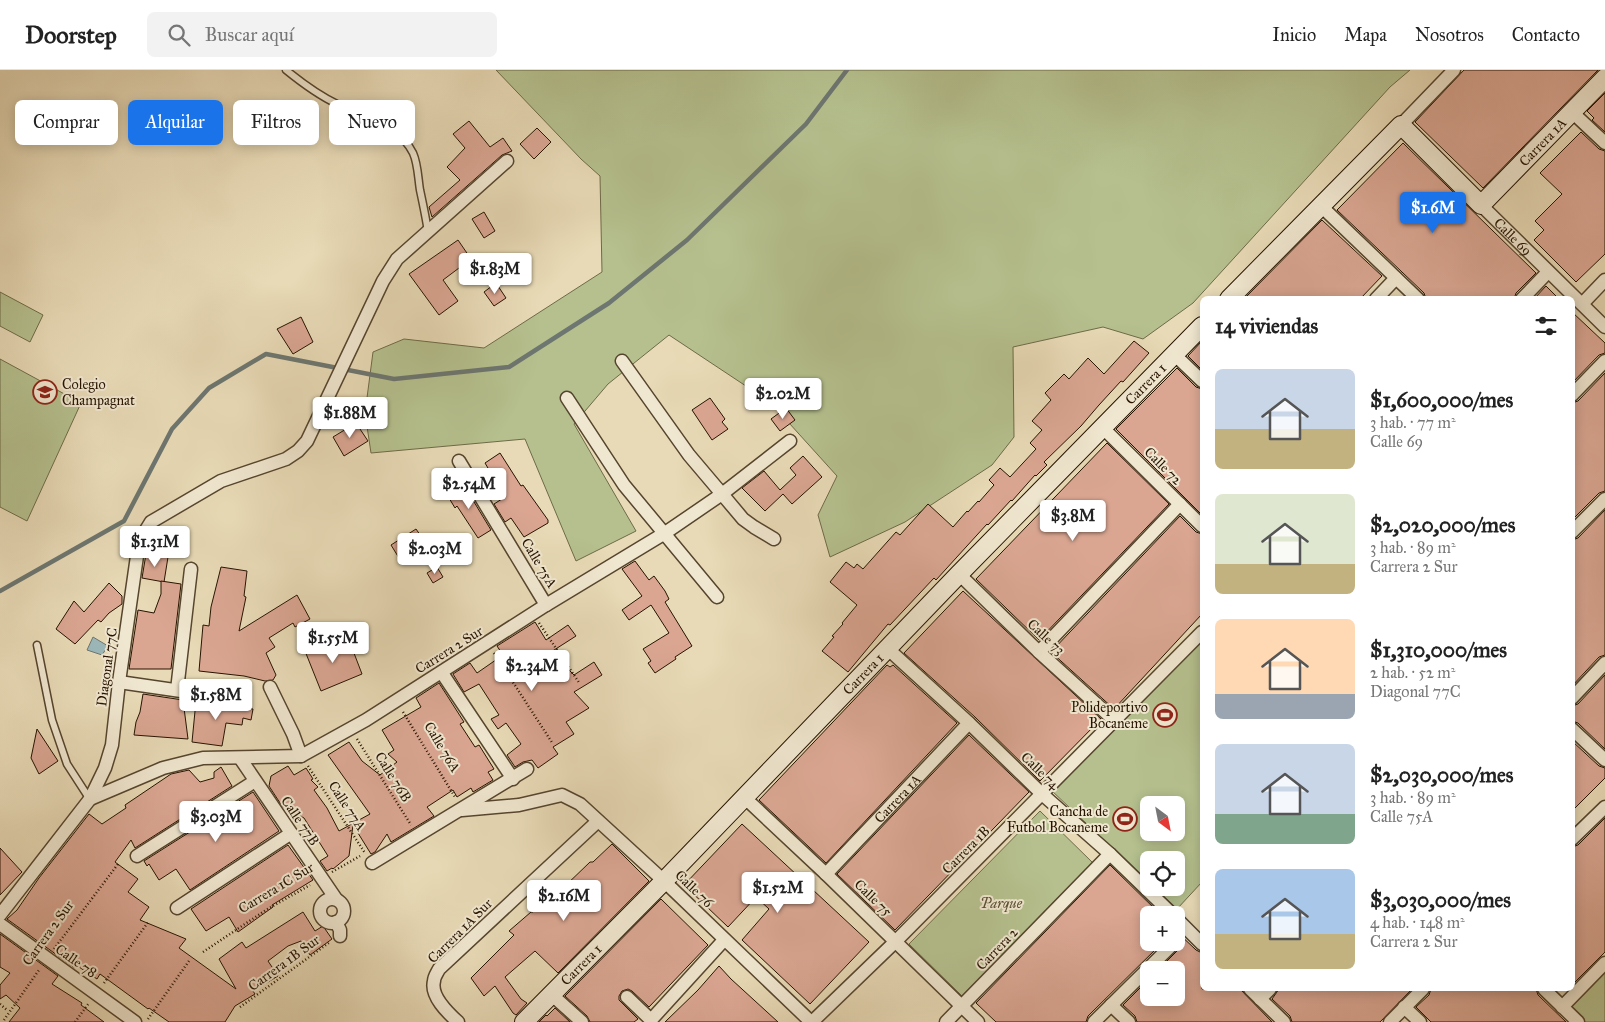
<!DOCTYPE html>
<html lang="es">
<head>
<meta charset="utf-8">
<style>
	:root { --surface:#fff; --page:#f2f2f2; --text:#222; --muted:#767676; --line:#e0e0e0; --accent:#1a73e8 }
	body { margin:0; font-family:"IM FELL Great Primer",serif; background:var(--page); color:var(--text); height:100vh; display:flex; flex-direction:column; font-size:19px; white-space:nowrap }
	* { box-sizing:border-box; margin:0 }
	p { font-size:16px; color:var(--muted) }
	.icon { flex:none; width:28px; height:28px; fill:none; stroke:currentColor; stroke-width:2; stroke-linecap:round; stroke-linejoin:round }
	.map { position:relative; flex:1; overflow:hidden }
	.sheet { position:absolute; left:1200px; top:226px; width:375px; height:695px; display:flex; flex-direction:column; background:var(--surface); border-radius:8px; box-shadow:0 2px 12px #0003 }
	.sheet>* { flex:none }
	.hud { position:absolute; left:15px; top:30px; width:475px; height:45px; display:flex; gap:10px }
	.needle { width:32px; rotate:148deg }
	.fabs { position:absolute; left:1140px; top:726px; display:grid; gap:10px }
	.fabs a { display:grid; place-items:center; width:45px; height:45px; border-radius:8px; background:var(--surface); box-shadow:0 2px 12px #0003; font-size:25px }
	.price { position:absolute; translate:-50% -42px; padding:0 11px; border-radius:5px; background:#fff; color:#222; font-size:16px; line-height:32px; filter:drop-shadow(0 1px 2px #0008) }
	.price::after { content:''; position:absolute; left:50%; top:30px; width:15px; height:11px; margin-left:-8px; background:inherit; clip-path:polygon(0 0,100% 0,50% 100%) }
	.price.active { background:var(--accent); color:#fff }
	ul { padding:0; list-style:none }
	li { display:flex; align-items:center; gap:15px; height:125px; padding:0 15px }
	li span { display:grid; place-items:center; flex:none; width:140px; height:100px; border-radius:8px; color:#555 }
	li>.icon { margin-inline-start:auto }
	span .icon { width:60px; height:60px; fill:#fffc; stroke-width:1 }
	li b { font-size:21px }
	h2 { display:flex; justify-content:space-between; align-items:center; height:60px; padding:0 15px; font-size:21px }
	.pill { padding:0 18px; border-radius:8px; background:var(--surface); box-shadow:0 2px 12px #0003; font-size:18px; line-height:45px }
	.pill.active { background:var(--accent); color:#fff }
	header { display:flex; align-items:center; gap:30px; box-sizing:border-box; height:70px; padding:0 25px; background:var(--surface); border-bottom:1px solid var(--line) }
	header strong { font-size:24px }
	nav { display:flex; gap:28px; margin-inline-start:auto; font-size:18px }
	.search { width:350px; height:45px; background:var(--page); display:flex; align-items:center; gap:12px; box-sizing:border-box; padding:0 18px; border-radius:8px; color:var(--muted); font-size:19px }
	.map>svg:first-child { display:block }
	.green { fill:#b5c08e; stroke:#6e6a47; fill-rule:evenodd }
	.water { fill:#9cb8ba; stroke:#6d7670 }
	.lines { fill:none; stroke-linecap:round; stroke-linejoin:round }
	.stream { stroke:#6d7670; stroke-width:4.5 }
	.building { fill:#daa692; stroke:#261300 }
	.lane-casing { stroke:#56452e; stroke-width:9 }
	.street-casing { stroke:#56452e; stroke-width:15 }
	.secondary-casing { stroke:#261300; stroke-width:20 }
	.path { stroke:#261300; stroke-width:2.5; stroke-dasharray:1 2.5; stroke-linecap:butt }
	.lane { stroke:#f0e7d0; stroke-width:6 }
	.street { stroke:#f0e7d0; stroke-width:12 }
	.secondary { stroke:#f0e7d0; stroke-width:18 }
	.labels { text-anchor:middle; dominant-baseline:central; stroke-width:4; stroke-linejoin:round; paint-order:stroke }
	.street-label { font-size:14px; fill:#261300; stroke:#f0e7d0 }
	.poi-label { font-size:14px; fill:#261300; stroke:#f0e7d0; text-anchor:end }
	.park-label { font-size:14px; font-style:italic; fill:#585032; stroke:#f0e7d0 }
</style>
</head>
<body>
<header>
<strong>Doorstep</strong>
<div class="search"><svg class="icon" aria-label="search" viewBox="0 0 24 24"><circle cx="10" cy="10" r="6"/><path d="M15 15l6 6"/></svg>Buscar aquí</div>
<nav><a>Inicio</a><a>Mapa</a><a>Nosotros</a><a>Contacto</a></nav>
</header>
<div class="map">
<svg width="1605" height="952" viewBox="0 0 1605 952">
	<rect width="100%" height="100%" fill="#e8dab6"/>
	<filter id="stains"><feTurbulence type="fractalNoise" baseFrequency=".004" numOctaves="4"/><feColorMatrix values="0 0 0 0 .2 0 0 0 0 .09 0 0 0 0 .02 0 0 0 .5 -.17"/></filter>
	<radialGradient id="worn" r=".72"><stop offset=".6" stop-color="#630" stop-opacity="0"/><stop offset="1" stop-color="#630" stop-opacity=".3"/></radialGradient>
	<g class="green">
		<path d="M496,0H1410L1390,17L1193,233L1143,269L1103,257L1013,277L1014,367L992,395L905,452L830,487L818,445L837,406L770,332L669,265L608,314L574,354L636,461L576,491L525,369L371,383L365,343L373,282L404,269L484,278L602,202L600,106L581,89Z"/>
		<path d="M0,222L43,245L30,272L0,256Z"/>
		<path d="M0,289L81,333L27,451L0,437Z"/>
		<path d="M1202,570V812L1177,839L1154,818H1176V790H1149V813L1051,720ZM1149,735H1176V762H1149Z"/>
		<path d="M1040,741L1093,793L962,926L909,874Z"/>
		<path d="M1605,902V952H1580L1568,940Z"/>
	</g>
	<path class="water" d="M93,567L108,576L102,585L87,580Z"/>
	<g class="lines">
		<path class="stream" d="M0,521L124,451L172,359L209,318L266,284L394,309L509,297L609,233L687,170L806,54L847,0"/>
	</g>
	<g class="building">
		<path d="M1464,0H1598L1483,118L1415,52Z"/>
		<path d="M1605,23V62L1592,50L1594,48L1587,41Z"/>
		<path d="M469,51L490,77L503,68L512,81L502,85L432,147L429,137L460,110L447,97L465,78L453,64Z"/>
		<path d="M537,58L551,72L534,89L520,74Z"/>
		<path d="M1581,62L1599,79L1605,81V184L1576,212L1534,170L1544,160L1535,151L1562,124L1540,103Z"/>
		<path d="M1403,73L1536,203L1516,223L1514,229H1426L1424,223L1337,140Z"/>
		<path d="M484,142L495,161L484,168L472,149Z"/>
		<path d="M1322,150L1382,206L1360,229H1244Z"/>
		<path d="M458,170L471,189L443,210L458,231L439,245L409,204Z"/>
		<path d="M496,213L506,228L494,236L484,222Z"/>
		<path d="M1546,216L1559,229H1534Z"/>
		<path d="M1572,242L1605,273V283L1599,285L1572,313Z"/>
		<path d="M301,247L313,272L293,284L277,259Z"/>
		<path d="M1134,271L1149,283L1123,312L1121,311L1099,335L1081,356L1044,392L1047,395L1036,406L1035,405L1012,431L1011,430L988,455L987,454L936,510L934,508L890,555L888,554L848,602L822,581L834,567L832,566L843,554L842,553L857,535L830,512L846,492L854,498L857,494L863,499L896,462L900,465L928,434L953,457L967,441L968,442L978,431L979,432L994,415L989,410L1000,398L1010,407L1036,379L1030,373L1042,360L1032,351L1051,330L1045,323L1064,304L1069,309L1088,288L1104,304Z"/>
		<path d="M1202,271V300L1188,286Z"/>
		<path d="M1177,298L1196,317L1202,319V445L1116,359Z"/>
		<path d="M1605,303V421L1599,423L1572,450V333L1578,331Z"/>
		<path d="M710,328L725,349L722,352L728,359L712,370L692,340Z"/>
		<path d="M786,338L795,350L780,361L771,349Z"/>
		<path d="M356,353L368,371L344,386L333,367Z"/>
		<path d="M1107,373L1169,434L1039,570L976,509Z"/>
		<path d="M500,383L521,416L523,415L548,450V453L524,467L511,448L505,452L494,434L505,427L485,393Z"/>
		<path d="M803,386L822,407L792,434L783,424L765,441L742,418L764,401L780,420L796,405L790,398Z"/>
		<path d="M462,412L491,460L478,468L457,436L455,438L446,423Z"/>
		<path d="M1605,440V585L1599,587L1572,616V470L1578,468Z"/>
		<path d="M1180,446L1196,462L1202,464V544L1114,639L1051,582Z"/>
		<path d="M416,459L425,472L399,488L391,475Z"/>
		<path d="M146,484L168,487L164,512L142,508Z"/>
		<path d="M635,491L649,510L654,506L665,521L669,529L665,532L692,576L675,587L676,589L655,603L648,593L651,591L643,579L669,563L651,535L629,550L622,540L642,526L622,499Z"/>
		<path d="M221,497L247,501L244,526L246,527L239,561L297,525L310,549L295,557L293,553L269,568L275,577L266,583L276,605L273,610L265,611L244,606L199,601L203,555L209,556L211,537Z"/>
		<path d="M437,497L443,507L433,513L427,503Z"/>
		<path d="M161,511L181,514L171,599H129L138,540L154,543L161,524Z"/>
		<path d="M109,513L122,526V534L109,543L101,552L98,550L75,574L56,559L74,531L84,542Z"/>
		<path d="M963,521L1101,649L1040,711L975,647L904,583Z"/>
		<path d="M535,552L546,570L568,555L576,566L551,582L574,605L594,592L602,605L574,622L589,638L566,652L574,664L553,677L558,684L538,698L532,690L523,692L515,697L507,685L521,674L506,653L498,659L491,649L499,645L479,614L464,622L453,604L470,593L477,603L503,585L497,576Z"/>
		<path d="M349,570L362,604L321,621L305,581L324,574L326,579Z"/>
		<path d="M887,595L890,597L893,595L957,653L826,793L759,730Z"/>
		<path d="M1605,605V679L1578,653L1572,651V636L1578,634Z"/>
		<path d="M439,613L464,652L460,654L475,677L479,675L494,699L488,702L493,710L473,722L471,718L457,727L453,720L427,737L434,746L391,772L387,764L375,782L371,784L353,755L349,786L333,799L332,798L327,801L320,791L328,786L304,748L282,736L269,716L271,706L288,696L294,705L306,698L313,709L311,710L318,717L314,720L327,738L339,761L370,744L328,685L349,672L362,691L380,705L397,692L388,684L394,680L382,660L421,637L416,628Z"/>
		<path d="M143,624L183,630L188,669L134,665L136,652L140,642Z"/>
		<path d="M196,631L253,639L251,650L243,648L242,655L226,653L222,676L192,672Z"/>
		<path d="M37,659L58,691L39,704L31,688Z"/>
		<path d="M969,665L1029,722L895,860L837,804Z"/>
		<path d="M1572,671L1599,696L1605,698V708L1572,741Z"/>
		<path d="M221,697L232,716L135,778L131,770L115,792L138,809L128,822L149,837L140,850L186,869L179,878L236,919L219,889L242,872L246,878L303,842L315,861L323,856L332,869L310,885L301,871L288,876L268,891L278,906L253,921L255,924L235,936L225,952H169L149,938L148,939L100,904L97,909L76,895L75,898L7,849L17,840L39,808L89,744L102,754L126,738L125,735L171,704L189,700L200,712L214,708V702Z"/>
		<path d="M253,722L279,761L190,820L176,799L159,810L149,794L147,796L144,791Z"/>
		<path d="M1605,748V882L1572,915V777L1578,775Z"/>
		<path d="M742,754L869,872L810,934L742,870L769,839L756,827L728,857L684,815Z"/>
		<path d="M612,774L649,811L558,903L535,881L505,907L521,929L527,933L516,945L513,943L495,916L484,926L471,908L514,865L509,861L531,842H533L557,818H563L590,792H593Z"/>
		<path d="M288,775L313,810L272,835L273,837L238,862L229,847L206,861L191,839Z"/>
		<path d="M0,778L22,802L0,825Z"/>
		<path d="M1110,795L1161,845H1149V872H1163L1088,946L1086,952H996L976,933Z"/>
		<path d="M661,829L708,875L649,937L632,921L628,919L622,921L619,926V930L638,949L634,952H590L587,946L565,926Z"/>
		<path d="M1176,861L1196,880L1202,883V919H1240L1272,952H1137L1135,946L1123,935L1149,909V928H1176V900H1158L1183,875V869L1176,864Z"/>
		<path d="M0,864L58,906L52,914L82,933L81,935L104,952H9L20,938L6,925L0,929V915L10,903L0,897Z"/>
		<path d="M719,896L731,909L778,952H665L698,920Z"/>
		<path d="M1279,919H1412L1380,952H1292L1290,946L1272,929Z"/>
		<path d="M1431,919H1536L1538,925L1566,952H1431L1416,937L1429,925Z"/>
		<path d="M555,938L570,952H539L546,945L547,946Z"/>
	</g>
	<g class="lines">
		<g class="lane-casing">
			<g id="lane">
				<path d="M286,0C302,13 318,25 337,34C364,48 398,53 413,83C418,94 418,108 420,120C423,134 426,148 428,162"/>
				<path d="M37,575L52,650L67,694L89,728"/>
			</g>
		</g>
		<g class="street-casing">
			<g id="street">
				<path d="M1571,41L1605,73"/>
				<path d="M1401,55L1454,0"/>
				<path d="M1320,135L1418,229"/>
				<path id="s1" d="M1481,135L1605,257"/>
				<path d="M1376,229L1396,208"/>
				<path d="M1522,229L1548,202"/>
				<path d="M1582,234L1605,210"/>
				<path d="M1175,285L1202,311"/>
				<path d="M622,291L689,385L722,424L743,449L754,457L774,469"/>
				<path d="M1572,325L1605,291"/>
				<path d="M567,328L624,415L717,527"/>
				<path d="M1102,357L1202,456"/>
				<path d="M459,391L546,535"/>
				<path d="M1572,462L1605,429"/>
				<path d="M959,504L1039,582L1114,650"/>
				<path d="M887,578L969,653L1042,724L1110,784L1173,845"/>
				<path d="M1039,582L1180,434"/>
				<path d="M442,603L513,709"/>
				<path d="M119,612L243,630"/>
				<path d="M270,617L293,664L301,686"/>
				<path d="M177,620L191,499"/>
				<path d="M1572,628L1605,593"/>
				<path d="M1572,659L1605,690"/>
				<path d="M240,688L336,829"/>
				<path d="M744,727L826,804L978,952"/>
				<path d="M90,729L163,698L203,688L301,686L366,650L546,535L665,463L722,424L790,371"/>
				<path d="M462,740L519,735L562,725L580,734L664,811L811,952"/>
				<path d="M1572,769L1605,737"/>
				<path d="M137,786L255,711"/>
				<path d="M372,793L527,699"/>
				<path id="s2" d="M826,804L969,653"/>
				<circle cx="332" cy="841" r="12"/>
				<path d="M177,838L290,764"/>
				<path d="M0,845L90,729L105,698L112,675L119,612L138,479L143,465L151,452L221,411L286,389L298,381L307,371L383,211L397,189L507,91"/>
				<path d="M1176,848L1202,874"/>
				<path d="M336,852L340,860V866"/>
				<path d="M0,854L135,952"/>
				<path d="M1250,919L1284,952"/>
				<path d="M1544,919L1578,952"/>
				<path d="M551,924L582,952"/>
				<path d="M627,927L651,950L724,870"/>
				<path d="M1260,929L1270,919"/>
				<path d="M1111,935L1129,952"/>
				<path d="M1404,937L1420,952"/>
				<path d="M1562,937L1605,893"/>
				<path d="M458,952C448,943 430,926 434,911C434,907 437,903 439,899L598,751"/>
				<path d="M812,952L896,871L1202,562"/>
				<path d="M946,952L1110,784"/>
				<path d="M1094,952L1175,872"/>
				<path d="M1390,952L1423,919"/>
			</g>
		</g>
		<g class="secondary-casing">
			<g id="secondary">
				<path id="s3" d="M1229,229L1401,55L1481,135L1605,8"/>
				<path id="s4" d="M524,952L664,811L959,504L1202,256"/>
			</g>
		</g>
		<g class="path">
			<path d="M539,553L580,614"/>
			<path d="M494,583L553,674"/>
			<path d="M403,642L455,727"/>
			<path d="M357,669L411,755"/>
			<path d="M308,696L365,783"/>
			<path d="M332,802L360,786"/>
			<path d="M54,879L118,794"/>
			<path d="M203,882L266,840L310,815"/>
			<path d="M104,913L149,851"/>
			<path d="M0,934L7,940"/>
			<path d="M240,937L330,872"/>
			<path d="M148,949L189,891"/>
			<path d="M4,950L39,900"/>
			<path d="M75,952L89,933"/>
		</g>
		<use href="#lane" class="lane"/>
		<use href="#street" class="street"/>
		<use href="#secondary" class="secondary"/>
	</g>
	<defs>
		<g id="school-ring" transform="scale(1.25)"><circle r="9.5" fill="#f0e7d0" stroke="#8f2418" stroke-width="1.5"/><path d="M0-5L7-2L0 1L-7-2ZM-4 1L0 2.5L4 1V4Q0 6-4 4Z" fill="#8f2418"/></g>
		<g id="stadium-ring" transform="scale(1.25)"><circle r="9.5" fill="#f0e7d0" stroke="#8f2418" stroke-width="1.5"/><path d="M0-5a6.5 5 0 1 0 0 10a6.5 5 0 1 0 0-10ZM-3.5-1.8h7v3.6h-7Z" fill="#8f2418"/></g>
	</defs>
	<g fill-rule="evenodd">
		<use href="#school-ring" x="45" y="322"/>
		<use href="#stadium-ring" x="1165" y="645"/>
		<use href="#stadium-ring" x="1125" y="749"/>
	</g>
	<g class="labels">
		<g class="street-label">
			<text stroke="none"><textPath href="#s3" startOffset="446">Carrera 1A</textPath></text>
			<text stroke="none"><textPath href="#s1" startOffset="45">Calle 69</textPath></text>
			<text stroke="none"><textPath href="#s4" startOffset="891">Carrera 1</textPath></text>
			<text transform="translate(1163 396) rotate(45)">Calle 72</text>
			<text transform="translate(539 493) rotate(59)">Calle 75A</text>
			<text transform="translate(1046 567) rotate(43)">Calle 73</text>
			<text transform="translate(449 580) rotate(-32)">Carrera 2 Sur</text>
			<text transform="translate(107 597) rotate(-82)">Diagonal 77C</text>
			<text stroke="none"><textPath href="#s4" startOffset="486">Carrera 1</textPath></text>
			<text transform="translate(442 677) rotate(59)">Calle 76A</text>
			<text transform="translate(1040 701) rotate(44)">Calle 74</text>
			<text transform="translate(393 707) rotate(58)">Calle 76B</text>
			<text stroke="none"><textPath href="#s2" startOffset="104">Carrera 1A</textPath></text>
			<text transform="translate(347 736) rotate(57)">Calle 77A</text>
			<text transform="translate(300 751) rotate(56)">Calle 77B</text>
			<text transform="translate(966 780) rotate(-45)">Carrera 1B</text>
			<text transform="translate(276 818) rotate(-31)">Carrera 1C Sur</text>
			<text transform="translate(694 819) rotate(44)">Calle 76</text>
			<text transform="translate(873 828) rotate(44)">Calle 75</text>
			<text transform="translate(460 861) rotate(-45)">Carrera 1A Sur</text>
			<text transform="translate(48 863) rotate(-54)">Carrera 2 Sur</text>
			<text transform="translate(997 879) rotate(-46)">Carrera 2</text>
			<text transform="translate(76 891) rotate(35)">Calle 78</text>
			<text transform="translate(284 893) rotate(-36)">Carrera 1B Sur</text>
			<text stroke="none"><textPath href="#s4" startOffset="81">Carrera 1</textPath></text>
		</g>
		<g class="poi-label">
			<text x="62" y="314" text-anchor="start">Colegio<tspan x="62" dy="16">Champagnat</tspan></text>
			<text x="1148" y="637">Polideportivo<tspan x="1148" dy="16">Bocaneme</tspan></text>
			<text x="1108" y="741">Cancha de<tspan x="1108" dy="16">Futbol Bocaneme</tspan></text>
		</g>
		<g class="park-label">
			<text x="1001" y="833">Parque</text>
		</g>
	</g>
	<rect width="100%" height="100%" filter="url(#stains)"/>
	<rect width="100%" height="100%" fill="url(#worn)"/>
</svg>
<div class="fabs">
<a><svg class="needle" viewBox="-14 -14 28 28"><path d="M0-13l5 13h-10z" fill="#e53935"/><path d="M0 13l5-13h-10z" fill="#767676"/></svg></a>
<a><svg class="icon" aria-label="locate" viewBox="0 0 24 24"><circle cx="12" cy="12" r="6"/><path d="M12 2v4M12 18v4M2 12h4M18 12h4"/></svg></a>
<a>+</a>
<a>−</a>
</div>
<b class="price active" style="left:1433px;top:164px">$1.6M</b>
<b class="price" style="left:495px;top:225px">$1.83M</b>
<b class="price" style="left:783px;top:350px">$2.02M</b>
<b class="price" style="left:350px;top:369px">$1.88M</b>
<b class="price" style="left:469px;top:440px">$2.54M</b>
<b class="price" style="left:1073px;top:472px">$3.8M</b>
<b class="price" style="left:155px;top:498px">$1.31M</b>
<b class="price" style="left:435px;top:505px">$2.03M</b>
<b class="price" style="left:333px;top:594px">$1.55M</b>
<b class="price" style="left:532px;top:622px">$2.34M</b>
<b class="price" style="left:216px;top:651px">$1.58M</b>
<b class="price" style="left:216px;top:773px">$3.03M</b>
<b class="price" style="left:778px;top:844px">$1.52M</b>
<b class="price" style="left:564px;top:852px">$2.16M</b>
<div class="hud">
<a class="pill">Comprar</a>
<a class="pill active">Alquilar</a>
<a class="pill">Filtros</a>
<a class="pill">Nuevo</a>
</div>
<section class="sheet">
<h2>14 viviendas<svg class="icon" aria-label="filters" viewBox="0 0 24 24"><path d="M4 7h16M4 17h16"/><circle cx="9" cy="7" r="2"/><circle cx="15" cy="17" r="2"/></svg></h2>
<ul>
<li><span style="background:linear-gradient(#c9d6e8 60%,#c2b280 0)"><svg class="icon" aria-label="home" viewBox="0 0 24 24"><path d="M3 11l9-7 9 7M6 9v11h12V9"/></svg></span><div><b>$1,600,000/mes</b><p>3 hab. · 77 m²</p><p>Calle 69</p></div></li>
<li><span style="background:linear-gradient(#dfe7d0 70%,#c2b280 0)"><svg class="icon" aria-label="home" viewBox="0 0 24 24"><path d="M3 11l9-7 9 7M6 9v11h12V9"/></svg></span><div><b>$2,020,000/mes</b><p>3 hab. · 89 m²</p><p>Carrera 2 Sur</p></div></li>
<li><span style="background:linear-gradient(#ffd9b3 75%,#9aa5b1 0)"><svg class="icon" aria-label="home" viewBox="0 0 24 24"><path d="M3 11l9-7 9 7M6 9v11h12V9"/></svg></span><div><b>$1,310,000/mes</b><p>2 hab. · 52 m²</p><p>Diagonal 77C</p></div></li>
<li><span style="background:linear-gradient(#c9d6e8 70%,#7fa58c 0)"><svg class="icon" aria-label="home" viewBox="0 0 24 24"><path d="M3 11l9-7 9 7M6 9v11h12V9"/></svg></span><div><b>$2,030,000/mes</b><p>3 hab. · 89 m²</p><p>Calle 75A</p></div></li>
<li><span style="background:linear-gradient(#a9c7e8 65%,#c2b280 0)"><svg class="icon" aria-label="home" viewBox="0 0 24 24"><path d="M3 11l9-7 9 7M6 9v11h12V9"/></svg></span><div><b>$3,030,000/mes</b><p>4 hab. · 148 m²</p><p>Carrera 2 Sur</p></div></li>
</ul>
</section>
</div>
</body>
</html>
